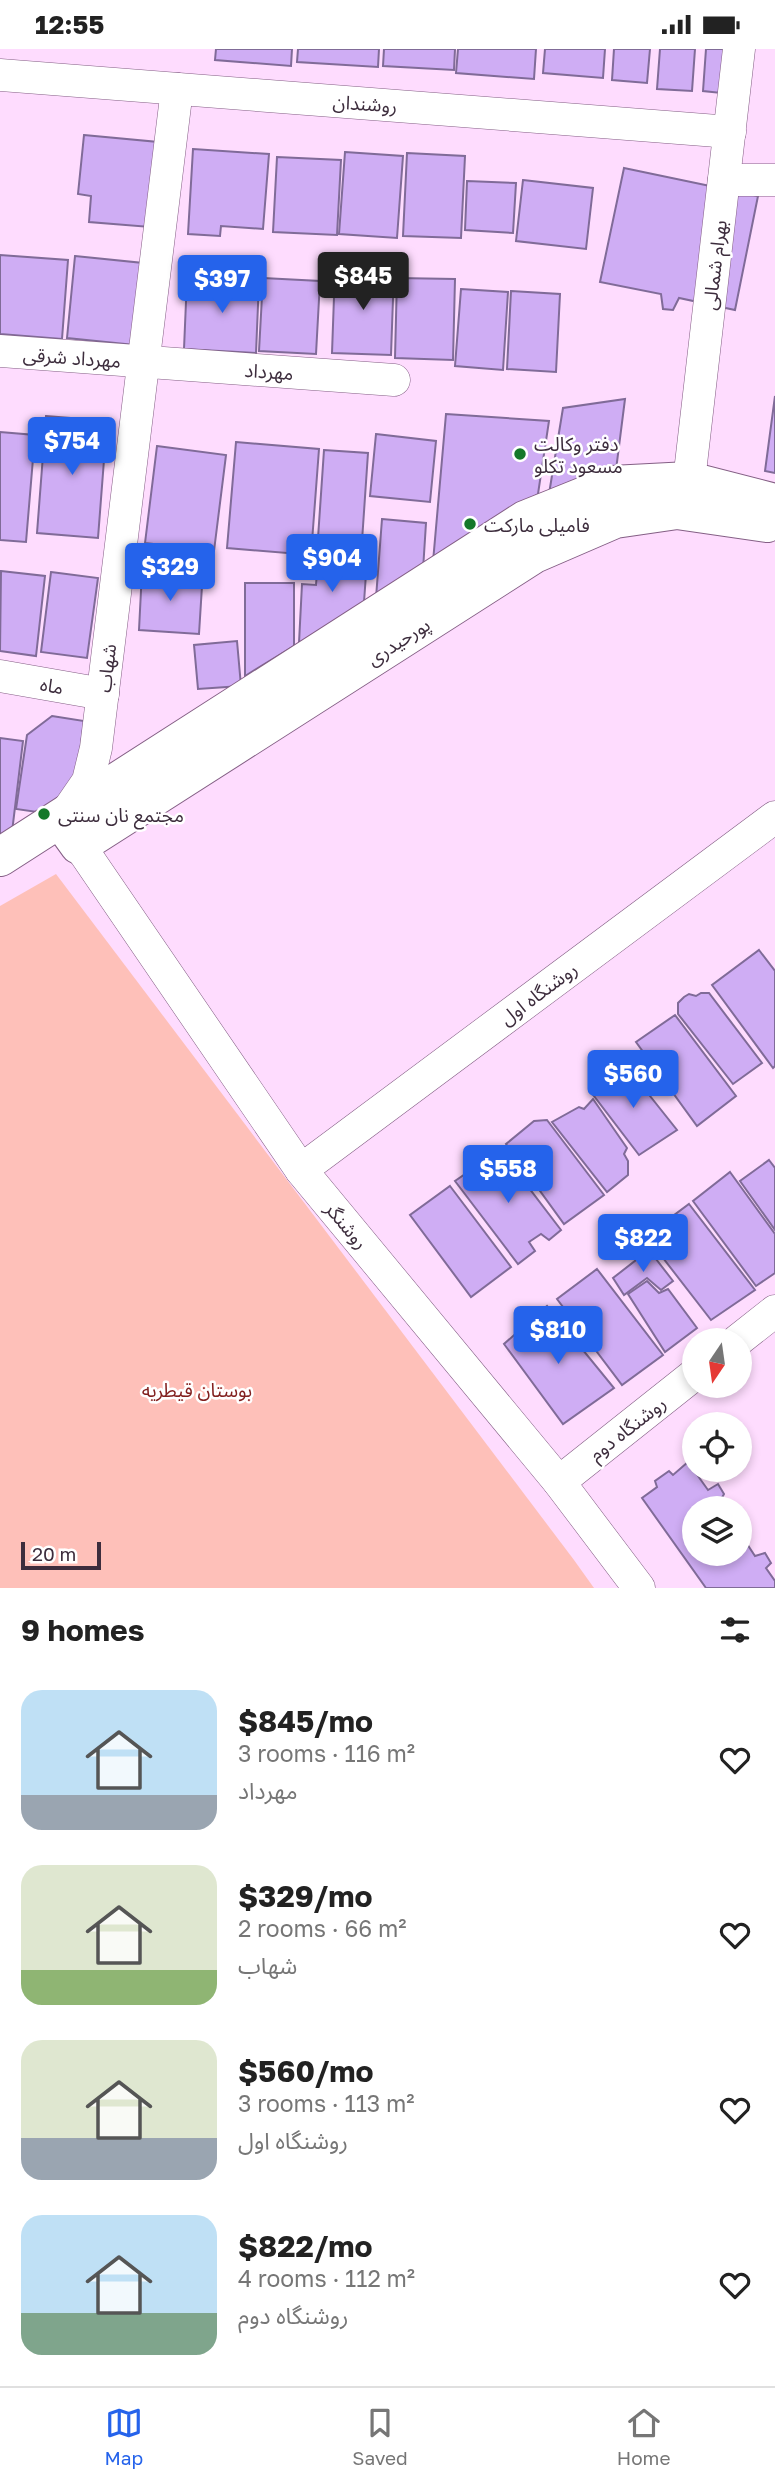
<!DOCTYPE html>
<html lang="en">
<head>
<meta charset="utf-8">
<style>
	:root { --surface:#fff; --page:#f6f6f6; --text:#222; --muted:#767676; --line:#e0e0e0; --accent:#2563eb }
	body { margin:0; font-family:"Golos Text","Noto Sans Arabic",sans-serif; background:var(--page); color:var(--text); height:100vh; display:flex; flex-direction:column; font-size:26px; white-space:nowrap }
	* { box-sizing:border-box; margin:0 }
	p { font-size:23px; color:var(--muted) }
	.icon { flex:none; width:38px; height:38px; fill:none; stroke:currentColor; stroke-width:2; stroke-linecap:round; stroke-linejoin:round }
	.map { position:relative; height:1539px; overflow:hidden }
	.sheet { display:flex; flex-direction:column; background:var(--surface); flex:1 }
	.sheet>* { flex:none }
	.needle { width:46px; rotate:193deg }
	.buttons { position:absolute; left:682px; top:1279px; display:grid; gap:14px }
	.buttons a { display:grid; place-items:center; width:70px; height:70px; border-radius:50%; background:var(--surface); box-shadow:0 4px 10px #0003; font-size:35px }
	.scale { position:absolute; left:21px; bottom:18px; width:80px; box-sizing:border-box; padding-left:7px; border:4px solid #3d2d3d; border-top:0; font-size:19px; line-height:24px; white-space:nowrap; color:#3d2d3d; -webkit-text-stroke:5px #fff; paint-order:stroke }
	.price { position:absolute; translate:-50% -60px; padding:0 16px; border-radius:7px; background:var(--accent); color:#fff; font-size:23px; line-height:46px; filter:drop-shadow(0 2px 4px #0008) }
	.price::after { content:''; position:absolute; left:50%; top:42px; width:21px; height:16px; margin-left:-10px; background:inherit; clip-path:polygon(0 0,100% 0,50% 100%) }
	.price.active { background:#222; color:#fff }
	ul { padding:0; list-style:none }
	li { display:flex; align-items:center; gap:21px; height:175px; padding:0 21px }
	li span { display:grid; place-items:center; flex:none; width:196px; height:140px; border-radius:21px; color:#555 }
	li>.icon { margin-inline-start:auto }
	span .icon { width:84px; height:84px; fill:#fffc; stroke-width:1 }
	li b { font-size:30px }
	h2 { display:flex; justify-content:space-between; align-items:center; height:84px; padding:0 21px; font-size:30px }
	.status { display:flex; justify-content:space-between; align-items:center; height:49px; padding:0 35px; background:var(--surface); direction:ltr }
	.status svg { height:19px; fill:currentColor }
	.dock { display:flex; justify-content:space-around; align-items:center; height:98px; border-top:2px solid var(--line); background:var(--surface); font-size:19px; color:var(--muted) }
	.dock a { display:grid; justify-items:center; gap:4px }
	.dock .active { color:var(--accent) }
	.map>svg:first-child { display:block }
	.green { fill:#fec0b9 }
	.building { fill:#cfadf4; stroke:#806b98; stroke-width:2 }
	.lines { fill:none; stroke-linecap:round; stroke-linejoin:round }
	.street-casing { stroke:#845f85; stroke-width:33 }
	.secondary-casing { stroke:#845f85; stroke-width:40 }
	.street { stroke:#fff; stroke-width:32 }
	.secondary { stroke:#fff; stroke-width:38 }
	.poi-dot { fill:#15782a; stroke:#fff; stroke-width:2.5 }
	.labels { text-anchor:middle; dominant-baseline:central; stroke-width:5; stroke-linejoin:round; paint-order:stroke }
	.street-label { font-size:19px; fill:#3d2d3d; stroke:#fff }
	.poi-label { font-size:19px; fill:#3d2d3d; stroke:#fff; text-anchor:start }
	.park-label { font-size:19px; fill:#82201f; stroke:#fff }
</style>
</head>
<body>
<div class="status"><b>12:55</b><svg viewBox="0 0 49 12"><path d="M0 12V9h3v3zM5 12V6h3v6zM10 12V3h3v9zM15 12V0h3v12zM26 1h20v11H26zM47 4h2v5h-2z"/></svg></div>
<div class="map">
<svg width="775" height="1539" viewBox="0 0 775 1539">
	<rect width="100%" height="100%" fill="#fedcfe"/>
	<path class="green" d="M56,825L574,1511L594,1539H0V857Z"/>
	<g class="building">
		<path d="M216,0H292L291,17L215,11Z"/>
		<path d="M298,0H379L378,18L297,13Z"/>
		<path d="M384,0H455L454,21L383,17Z"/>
		<path d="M458,0H536L534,30L456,24Z"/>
		<path d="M545,0H605L603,29L543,24Z"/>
		<path d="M614,0H650L647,34L612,31Z"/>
		<path d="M660,0H695L692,42L657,40Z"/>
		<path d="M706,0H724L721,44L703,42Z"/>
		<path d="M84,86L158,93L150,178L89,173L91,147L78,145Z"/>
		<path d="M193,100L269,105L263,180L221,177L220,187L188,185Z"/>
		<path d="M345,103L403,107L397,189L339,185Z"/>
		<path d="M407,104L465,107L461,189L403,187Z"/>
		<path d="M277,108L341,111L337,186L273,183Z"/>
		<path d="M624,119L758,147L735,261L679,249L673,261L663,260L661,245L600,233Z"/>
		<path d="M523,131L593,139L586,200L516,192Z"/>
		<path d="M467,132L516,134L513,184L465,181Z"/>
		<path d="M0,206L68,211L62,290L0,285Z"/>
		<path d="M75,207L143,214L135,296L67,289Z"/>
		<path d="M335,220L394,222L391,306L332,304Z"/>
		<path d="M187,229L259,232L256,304L184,300Z"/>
		<path d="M263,229L320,232L316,305L259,302Z"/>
		<path d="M397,229L455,230L453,311L395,309Z"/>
		<path d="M461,240L508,243L503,321L455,317Z"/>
		<path d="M511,242L560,245L556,323L507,320Z"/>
		<path d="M775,347V424L765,422Z"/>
		<path d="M625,350L616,421L601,419L599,432L549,445L563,359Z"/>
		<path d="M446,365L549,372L538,445L433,513Z"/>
		<path d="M46,367L107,372L98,489L37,484Z"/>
		<path d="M0,383L35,386L26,493L0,491Z"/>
		<path d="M376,385L436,392L430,453L370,447Z"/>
		<path d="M236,393L319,400L311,506L227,499Z"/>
		<path d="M157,397L226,406L214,502L145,494Z"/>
		<path d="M324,401L368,404L362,492L318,489Z"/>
		<path d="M382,470L426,474L423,521L376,549Z"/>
		<path d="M318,509L367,511L364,553L299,594L302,535L316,536Z"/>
		<path d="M1,522L45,527L36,607L0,602Z"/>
		<path d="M142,522L193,525L202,537L199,585L139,581Z"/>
		<path d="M51,523L98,529L87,609L41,603Z"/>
		<path d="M245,534H294V597L245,627Z"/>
		<path d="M237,592L241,637L198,640L194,596Z"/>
		<path d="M52,667L84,672L75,744L44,764L16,760L27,686Z"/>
		<path d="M0,689L23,692L12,783L0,789Z"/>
		<path d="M759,901L775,922V1017L773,1019L712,936Z"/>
		<path d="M701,944H709L762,1014L733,1035L678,965V954L684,948L689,945L696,947Z"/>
		<path d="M675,966L736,1047L697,1077L636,993Z"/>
		<path d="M623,1013L677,1081L639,1106L591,1043Z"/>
		<path d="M593,1050L627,1099L624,1105L628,1112V1126L607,1143L552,1073L579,1058L584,1060Z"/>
		<path d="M547,1071L604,1146L564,1175L506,1095L534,1072Z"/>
		<path d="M500,1101L561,1181L549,1191L541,1185L529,1193L535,1202L518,1215L455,1132Z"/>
		<path d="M769,1111L775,1119V1181L740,1132Z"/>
		<path d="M730,1123L775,1185V1224L756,1237L693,1152Z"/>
		<path d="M450,1137L511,1218L471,1248L410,1166Z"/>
		<path d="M689,1155L755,1241L711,1271L646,1187Z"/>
		<path d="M649,1201L673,1232L661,1241L647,1229L624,1246L613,1229Z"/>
		<path d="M597,1220L663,1306L622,1336L557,1250Z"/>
		<path d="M647,1232L659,1244L668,1240L697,1279L665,1303L628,1245Z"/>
		<path d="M547,1257L614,1339L563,1375L504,1295Z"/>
		<path d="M688,1413L708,1441L718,1435L724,1445L719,1454L723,1460H695V1505H740V1484L755,1507L765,1504L771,1514L766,1519L775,1532V1539H706L642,1449L657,1438L655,1432L669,1422L673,1426Z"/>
	</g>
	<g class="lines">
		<g class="street-casing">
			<g id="street">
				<path d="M0,26L730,83"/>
				<path d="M724,131H775"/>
				<path d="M0,302L394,331"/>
				<path d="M689,432L739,0"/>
				<path d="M0,627L103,645"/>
				<path d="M66,764L88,732L96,699L177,40"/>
				<path d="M79,796L301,1121L559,1433L639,1539"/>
				<path d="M301,1121L775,768"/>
				<path d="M737,1292L775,1262"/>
				<path d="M559,1433L695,1325"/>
			</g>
		</g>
		<g class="secondary-casing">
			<g id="secondary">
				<path d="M61,771L79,796L534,505L615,470L677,461L767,474"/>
				<path d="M0,808L525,471L612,436L689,432L775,454"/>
			</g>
		</g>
		<use href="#street" class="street"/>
		<use href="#secondary" class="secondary"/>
	</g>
	<g class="poi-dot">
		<circle cx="520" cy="405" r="7"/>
		<circle cx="470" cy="475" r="7"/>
		<circle cx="44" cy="765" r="7"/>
	</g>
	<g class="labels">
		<g class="street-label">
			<text transform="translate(365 54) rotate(4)">روشندان</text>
			<text transform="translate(714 216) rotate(-83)">بهرام شمالی</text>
			<text transform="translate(72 308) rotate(4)">مهرداد شرقی</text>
			<text transform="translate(269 322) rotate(4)">مهرداد</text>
			<text transform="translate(398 592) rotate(-33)">پورحیدری</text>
			<text transform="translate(106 619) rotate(-83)">شهاب</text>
			<text transform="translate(52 636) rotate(10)">ماه</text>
			<text transform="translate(538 944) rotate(-37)">روشنگاه اول</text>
			<text transform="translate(347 1176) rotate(50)">روشنگر</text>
			<text transform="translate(627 1379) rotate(-38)">روشنگاه دوم</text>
		</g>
		<g class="poi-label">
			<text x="534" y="394">دفتر وکالت<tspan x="534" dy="22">مسعود تکلو</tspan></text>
			<text x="484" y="475">فامیلی مارکت</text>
			<text x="58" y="765">مجتمع نان سنتی</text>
		</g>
		<g class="park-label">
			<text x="197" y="1340">بوستان قیطریه</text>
		</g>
	</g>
</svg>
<div class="buttons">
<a><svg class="needle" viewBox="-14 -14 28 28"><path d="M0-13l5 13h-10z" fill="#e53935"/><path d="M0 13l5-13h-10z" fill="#767676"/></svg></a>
<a><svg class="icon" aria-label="locate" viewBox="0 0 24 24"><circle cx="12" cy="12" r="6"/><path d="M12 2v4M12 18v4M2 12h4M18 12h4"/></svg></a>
<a><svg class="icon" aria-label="layers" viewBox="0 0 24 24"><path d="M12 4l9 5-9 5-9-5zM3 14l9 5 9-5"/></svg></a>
</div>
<div class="scale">20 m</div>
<b class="price active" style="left:363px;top:263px">$845</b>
<b class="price" style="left:222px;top:266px">$397</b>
<b class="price" style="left:72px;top:428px">$754</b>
<b class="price" style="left:332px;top:545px">$904</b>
<b class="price" style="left:170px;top:554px">$329</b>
<b class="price" style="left:633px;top:1061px">$560</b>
<b class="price" style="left:508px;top:1156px">$558</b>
<b class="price" style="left:643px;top:1225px">$822</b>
<b class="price" style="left:558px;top:1317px">$810</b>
</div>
<section class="sheet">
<h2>9 homes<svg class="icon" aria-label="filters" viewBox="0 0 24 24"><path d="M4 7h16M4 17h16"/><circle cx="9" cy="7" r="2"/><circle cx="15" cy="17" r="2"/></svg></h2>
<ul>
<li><span style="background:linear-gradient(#bfe0f5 75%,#9aa5b1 0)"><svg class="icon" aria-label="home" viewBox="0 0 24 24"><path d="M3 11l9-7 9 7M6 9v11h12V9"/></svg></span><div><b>$845/mo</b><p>3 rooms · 116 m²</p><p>مهرداد</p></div><svg class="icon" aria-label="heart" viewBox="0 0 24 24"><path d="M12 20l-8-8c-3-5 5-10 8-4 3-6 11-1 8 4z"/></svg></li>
<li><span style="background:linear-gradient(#dfe7d0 75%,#8fb573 0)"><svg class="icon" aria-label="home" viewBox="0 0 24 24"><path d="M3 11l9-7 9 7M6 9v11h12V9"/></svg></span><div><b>$329/mo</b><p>2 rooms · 66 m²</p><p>شهاب</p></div><svg class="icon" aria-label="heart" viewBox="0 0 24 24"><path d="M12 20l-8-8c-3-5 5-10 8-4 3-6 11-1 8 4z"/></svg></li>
<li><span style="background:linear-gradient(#dfe7d0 70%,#9aa5b1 0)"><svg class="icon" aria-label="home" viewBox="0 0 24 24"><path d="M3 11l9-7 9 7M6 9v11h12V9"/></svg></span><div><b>$560/mo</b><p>3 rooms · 113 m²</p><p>روشنگاه اول</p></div><svg class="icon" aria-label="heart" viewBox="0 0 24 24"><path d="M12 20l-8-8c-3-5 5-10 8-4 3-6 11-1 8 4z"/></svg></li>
<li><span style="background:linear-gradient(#bfe0f5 70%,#7fa58c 0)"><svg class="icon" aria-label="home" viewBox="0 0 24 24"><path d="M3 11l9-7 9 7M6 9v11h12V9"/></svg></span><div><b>$822/mo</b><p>4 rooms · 112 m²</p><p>روشنگاه دوم</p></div><svg class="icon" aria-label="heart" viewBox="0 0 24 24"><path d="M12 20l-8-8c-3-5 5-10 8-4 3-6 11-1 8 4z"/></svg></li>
</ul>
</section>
<nav class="dock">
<a class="active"><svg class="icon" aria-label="map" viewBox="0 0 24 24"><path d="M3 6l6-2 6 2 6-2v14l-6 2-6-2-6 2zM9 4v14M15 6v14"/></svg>Map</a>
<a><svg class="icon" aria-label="saved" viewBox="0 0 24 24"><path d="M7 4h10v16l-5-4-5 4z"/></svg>Saved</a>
<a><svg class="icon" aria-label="home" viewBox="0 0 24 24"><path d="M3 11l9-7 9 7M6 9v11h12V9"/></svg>Home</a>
</nav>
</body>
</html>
